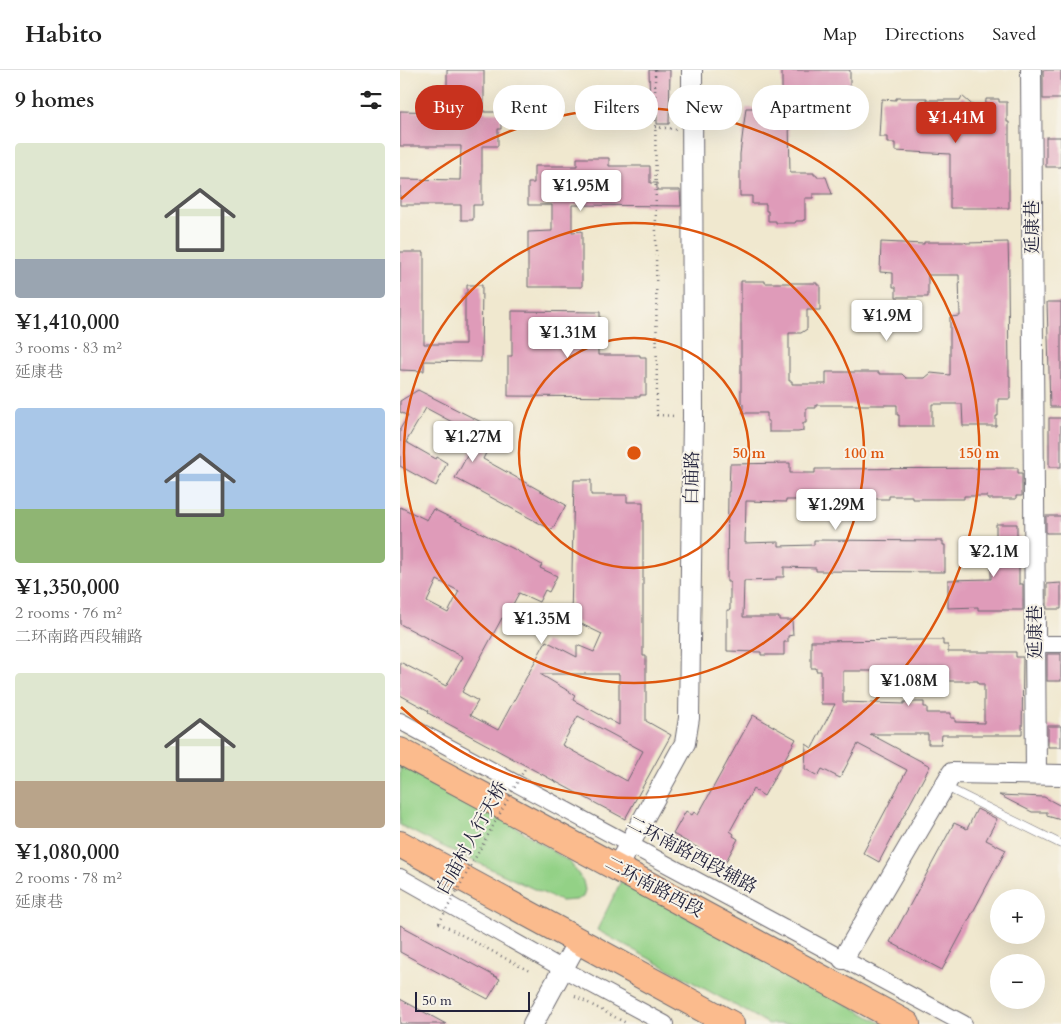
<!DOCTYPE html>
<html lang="en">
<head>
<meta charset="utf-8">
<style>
	:root { --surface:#fff; --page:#f2f2f2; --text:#222; --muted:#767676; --line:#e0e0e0; --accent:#c8321e }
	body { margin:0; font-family:Cardo,"Noto Serif SC",serif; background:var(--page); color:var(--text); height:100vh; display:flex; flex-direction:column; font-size:19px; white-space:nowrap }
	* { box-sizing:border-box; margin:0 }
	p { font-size:16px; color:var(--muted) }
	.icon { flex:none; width:28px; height:28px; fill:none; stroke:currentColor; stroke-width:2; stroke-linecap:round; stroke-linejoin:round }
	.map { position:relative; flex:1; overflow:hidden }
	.drawer { display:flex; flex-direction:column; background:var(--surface); width:400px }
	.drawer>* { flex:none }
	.top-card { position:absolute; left:15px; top:15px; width:475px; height:45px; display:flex; gap:10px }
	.fabs { position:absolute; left:590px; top:819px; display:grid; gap:10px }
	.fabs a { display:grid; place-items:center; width:55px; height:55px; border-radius:50%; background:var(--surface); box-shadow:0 5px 20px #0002; font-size:25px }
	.scale { position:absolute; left:15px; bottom:12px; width:115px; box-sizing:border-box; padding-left:5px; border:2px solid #22223b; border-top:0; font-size:14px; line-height:18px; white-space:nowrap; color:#22223b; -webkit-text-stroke:4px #f7f3e8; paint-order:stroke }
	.price { position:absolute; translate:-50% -42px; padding:0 11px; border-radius:5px; background:#fff; color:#222; font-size:16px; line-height:32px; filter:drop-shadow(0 1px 2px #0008) }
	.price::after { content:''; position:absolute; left:50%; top:30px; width:15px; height:11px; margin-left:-8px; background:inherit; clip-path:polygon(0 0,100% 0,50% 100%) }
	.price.current { background:var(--accent); color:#fff }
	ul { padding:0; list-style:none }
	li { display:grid; align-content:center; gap:10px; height:265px; padding:0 15px }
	li span { display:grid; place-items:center; height:155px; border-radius:5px; color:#555 }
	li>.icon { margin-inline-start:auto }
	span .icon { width:90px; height:90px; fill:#fffc; stroke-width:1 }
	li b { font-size:21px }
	h2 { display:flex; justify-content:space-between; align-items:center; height:60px; padding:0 15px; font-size:21px }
	.tag { padding:0 18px; border-radius:22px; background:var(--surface); box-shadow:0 5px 20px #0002; font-size:18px; line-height:45px }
	.tag.current { background:var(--accent); color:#fff }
	header { display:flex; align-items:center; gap:30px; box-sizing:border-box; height:70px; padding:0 25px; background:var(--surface); border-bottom:1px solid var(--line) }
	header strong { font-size:24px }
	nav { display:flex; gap:28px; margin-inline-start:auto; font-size:18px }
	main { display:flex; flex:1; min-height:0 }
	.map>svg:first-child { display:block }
	.green { fill:#93d186; stroke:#5a7a60 }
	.building { fill:#df9bb9; fill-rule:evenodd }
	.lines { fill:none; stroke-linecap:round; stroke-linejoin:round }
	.service-casing { stroke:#6a676f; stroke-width:9 }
	.minor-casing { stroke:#6a676f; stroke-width:18 }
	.tertiary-casing { stroke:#6a676f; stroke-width:22 }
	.trunk-casing { stroke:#6a676f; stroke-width:28 }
	.path { stroke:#6a676f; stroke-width:2.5; stroke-dasharray:1 4; stroke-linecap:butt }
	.service { stroke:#fff; stroke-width:8 }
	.minor { stroke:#fff; stroke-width:16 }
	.tertiary { stroke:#fff; stroke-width:20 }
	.trunk { stroke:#fbbb8d; stroke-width:26 }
	.path-bridge { stroke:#6a676f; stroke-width:2.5; stroke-dasharray:1 4; stroke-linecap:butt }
	.ring { fill:none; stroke:#de560e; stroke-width:2.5 }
	.labels { text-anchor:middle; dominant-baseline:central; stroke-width:4; stroke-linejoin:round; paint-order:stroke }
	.street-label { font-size:18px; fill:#22223b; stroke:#f7f3e8 }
	.centre { fill:#de560e; stroke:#f7f3e8; stroke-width:2.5 }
	.ring-label { font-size:15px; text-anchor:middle; font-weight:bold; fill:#de560e; stroke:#f7f3e8; stroke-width:4; stroke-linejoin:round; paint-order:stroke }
</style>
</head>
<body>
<header>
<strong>Habito</strong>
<nav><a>Map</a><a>Directions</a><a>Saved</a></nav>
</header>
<main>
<section class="drawer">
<h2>9 homes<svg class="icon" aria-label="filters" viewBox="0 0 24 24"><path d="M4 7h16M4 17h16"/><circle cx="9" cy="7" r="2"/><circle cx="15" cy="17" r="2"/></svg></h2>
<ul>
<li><span style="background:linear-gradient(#dfe7d0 75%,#9aa5b1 0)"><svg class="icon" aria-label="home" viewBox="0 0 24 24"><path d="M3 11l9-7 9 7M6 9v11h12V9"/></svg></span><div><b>¥1,410,000</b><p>3 rooms · 83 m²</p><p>延康巷</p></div></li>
<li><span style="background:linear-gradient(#a9c7e8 65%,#8fb573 0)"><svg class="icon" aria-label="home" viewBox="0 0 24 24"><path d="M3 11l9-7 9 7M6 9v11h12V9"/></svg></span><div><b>¥1,350,000</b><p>2 rooms · 76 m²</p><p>二环南路西段辅路</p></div></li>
<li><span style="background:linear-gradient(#dfe7d0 70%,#b9a48a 0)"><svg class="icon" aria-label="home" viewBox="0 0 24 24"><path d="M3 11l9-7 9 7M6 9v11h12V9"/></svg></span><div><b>¥1,080,000</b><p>2 rooms · 78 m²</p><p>延康巷</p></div></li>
</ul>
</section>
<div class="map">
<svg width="661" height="954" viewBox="0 0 661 954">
	<rect width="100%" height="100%" fill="#f7f3e8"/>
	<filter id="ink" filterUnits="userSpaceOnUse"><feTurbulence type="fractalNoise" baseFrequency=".02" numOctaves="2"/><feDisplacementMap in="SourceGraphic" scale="10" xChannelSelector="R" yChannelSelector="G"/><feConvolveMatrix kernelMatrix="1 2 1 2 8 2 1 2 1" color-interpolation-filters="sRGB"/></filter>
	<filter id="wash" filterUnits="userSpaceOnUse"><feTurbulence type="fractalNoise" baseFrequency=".0096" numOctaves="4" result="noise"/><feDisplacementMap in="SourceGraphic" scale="20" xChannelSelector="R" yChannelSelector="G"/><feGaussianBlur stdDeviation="1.12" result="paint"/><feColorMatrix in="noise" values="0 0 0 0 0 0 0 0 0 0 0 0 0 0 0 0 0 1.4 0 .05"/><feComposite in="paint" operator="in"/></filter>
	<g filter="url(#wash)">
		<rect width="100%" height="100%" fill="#f0e8cf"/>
		<g class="green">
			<path d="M0,691L81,735L170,792L183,811L185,820L183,827L176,830L161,831L123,814L25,768L0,755Z"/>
			<path d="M221,811L483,954H369L197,860Z"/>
		</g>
		<g id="blocks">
			<g class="building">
				<path d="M47,0H84V42H101V59H98V76H82V135H73V150H61V135H0V109L60,110L61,76H0V41L47,42Z"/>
				<path d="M249,0H270L269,54H257V44H252V40H250Z"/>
				<path d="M382,0H450V19H436V31H434V45H426L424,48L389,49L390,103H414V105H417V107H426L432,124H413V128H405V150H403V151H396L395,153H376V151H368V141H366V134H352V126H340V84L346,38H370V31H382Z"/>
				<rect x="643" y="0" width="18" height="29"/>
				<path d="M562,26L585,46L586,29H599V32H607V52H609V138H550V84L495,81V73H487V67H479L481,31H482V29L496,30V28H527V30H560Z"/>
				<rect x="646" y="67" width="15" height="30"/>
				<path d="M177,88H209V96H250V113H257V120H280L281,136L172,135V162L182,161V217H128V162L152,161V135H128V113H134V96H177Z"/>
				<path d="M481,172L524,174V172H565L566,173L608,172L609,205H608L609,306H610V329H598V346H596V356H563L562,334H532V356H499V345H497V335H416V338H406V353H403V361L398,362H369V351H367V343H343V334L341,333V211H365V213H417V215H420V240H407V259L401,263H389V311H392V314H426V302H479V304H502L506,308H525L531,303L550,305V247L560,246L559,205H528V227H496V217H493V203L480,202Z"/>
				<path d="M0,182H24V274H65V223H67V215H82L81,292L24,291V301L0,300Z"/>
				<path d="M647,232H661V337H650Z"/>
				<path d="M112,241L200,242V259H198V285H240V287H246V325H240V327L108,326V286H112Z"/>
				<path d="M18,320L85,354L84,356L96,363L83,389L166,435L152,460L55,408L78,366L26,338L6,372L36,389L37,387L47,393L36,416L0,396V359L8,346L0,342V331Z"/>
				<rect x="649" y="348" width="12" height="49"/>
				<path d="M390,393V403H415V399L618,398V403H622V426H616V429H587V426H564V429H512V426H489V429H438V426H415V430H386V432L346,431L345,473L379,472V476L414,475V470L543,471V475H545V502L416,501V498L384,497V507H376V510L344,511L343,547H379V550H392L393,565L388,566V572H384V585H361V582L327,581V540H330V512H327L328,422H329L330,394Z"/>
				<path d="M174,410H191V425H227V432H243V586H246V651L271,665L225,749L28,643L29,641L0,625V592L46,616L63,587L0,554V437L27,450L33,439L114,479L142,495L140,498L157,506L149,522L145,520L139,532L119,523L105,549L102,548L62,622L78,631L70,645L98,660L146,571L177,587V575L194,582L202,564L171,549ZM37,510L59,521L48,543L27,532ZM140,604H219V655L173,630L175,625ZM178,646L243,681L227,711L162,675Z"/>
				<rect x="646" y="446" width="15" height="17"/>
				<path d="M596,454H617V466H619V472H622V487H619V514H623V540H578V537L548,538V510L591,509V470H596Z"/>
				<path d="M661,513V539H647V514Z"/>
				<path d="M524,570H543V575H548V582H616V587H623L622,665H542L541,674H528V664H470L530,696L479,792L463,783L507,700L458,674L440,708L422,699L418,706L405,699L406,674L412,678L435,634H421V601H416V598H411V571ZM443,601H548V611H578V614H584V653L555,652V648H551V643H527V637H524V632H504V634L443,632Z"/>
				<rect x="647" y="584" width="14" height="27"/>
				<path d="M353,645L396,669L364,726L353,719L330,761L334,764L333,766L338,769L325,793L273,764L286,741L292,745L294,742L298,745Z"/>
				<rect x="648" y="656" width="13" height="21"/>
				<path d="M599,725L644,727L661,736V750L647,746V742H632Z"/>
				<path d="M577,739L597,749L586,770L606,780L542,900L490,872L554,753L567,759Z"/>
				<path d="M0,855L100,909L88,929L0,882Z"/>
				<path d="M0,929L46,954H0Z"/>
			</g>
		</g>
	</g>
	<g filter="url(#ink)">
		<use href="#blocks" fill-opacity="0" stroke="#6a676f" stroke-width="1"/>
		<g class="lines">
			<g class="service-casing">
				<path id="service" d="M546,717L661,774"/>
			</g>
			<g class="minor-casing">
				<g id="minor">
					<path d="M635,574H661"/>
					<path d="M0,651L564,954"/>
					<path d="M0,807L163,899L265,954"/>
				</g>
			</g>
			<g class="tertiary-casing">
				<g id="tertiary">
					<path d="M631,0L636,704"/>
					<path d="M217,797L285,673L289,648L293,346L292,0"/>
					<path d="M443,889L552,703L661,705"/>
					<path d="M133,954L178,871"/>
				</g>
			</g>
			<g class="trunk-casing">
				<g id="trunk">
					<path d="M0,681L507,954"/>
					<path d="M0,774L331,954"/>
				</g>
			</g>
			<g class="path">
				<path d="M255,0L257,345L275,346"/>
				<path d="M255,57L276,59"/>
				<path d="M39,853L131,902"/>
				<path d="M175,926L228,954"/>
			</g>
			<use href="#service" class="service"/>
			<use href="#minor" class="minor"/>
			<use href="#tertiary" class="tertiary"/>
			<use href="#trunk" class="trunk"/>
			<path class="path-bridge" d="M39,853L127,695"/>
		</g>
	</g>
	<g class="ring">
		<circle cx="234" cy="383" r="115"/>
		<circle cx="234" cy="383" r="230"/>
		<path d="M1 129A345 345 0 1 1 1 637"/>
	</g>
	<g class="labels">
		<g class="street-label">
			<text transform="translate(632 157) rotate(-90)">延康巷</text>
			<text transform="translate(292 408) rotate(-89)">白庙路</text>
			<text transform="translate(635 562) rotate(-90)">延康巷</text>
			<text transform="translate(72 768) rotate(-61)">白庙村人行天桥</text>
			<text transform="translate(292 785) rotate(28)">二环南路西段辅路</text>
			<text transform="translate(254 817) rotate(28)">二环南路西段</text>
		</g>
	</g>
	<circle cx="234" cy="383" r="8" class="centre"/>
	<g class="ring-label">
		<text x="349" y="388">50 m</text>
		<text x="464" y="388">100 m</text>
		<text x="579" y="388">150 m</text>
	</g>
</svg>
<div class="fabs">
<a>+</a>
<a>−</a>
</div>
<div class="scale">50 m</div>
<b class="price current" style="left:556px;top:74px">¥1.41M</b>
<b class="price" style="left:181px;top:142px">¥1.95M</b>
<b class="price" style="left:487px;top:272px">¥1.9M</b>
<b class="price" style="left:168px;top:289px">¥1.31M</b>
<b class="price" style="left:73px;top:393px">¥1.27M</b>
<b class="price" style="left:436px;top:461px">¥1.29M</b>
<b class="price" style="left:594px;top:508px">¥2.1M</b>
<b class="price" style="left:142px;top:575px">¥1.35M</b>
<b class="price" style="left:509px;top:637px">¥1.08M</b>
<div class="top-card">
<a class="tag current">Buy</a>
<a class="tag">Rent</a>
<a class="tag">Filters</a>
<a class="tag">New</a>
<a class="tag">Apartment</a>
</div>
</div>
</main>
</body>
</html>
